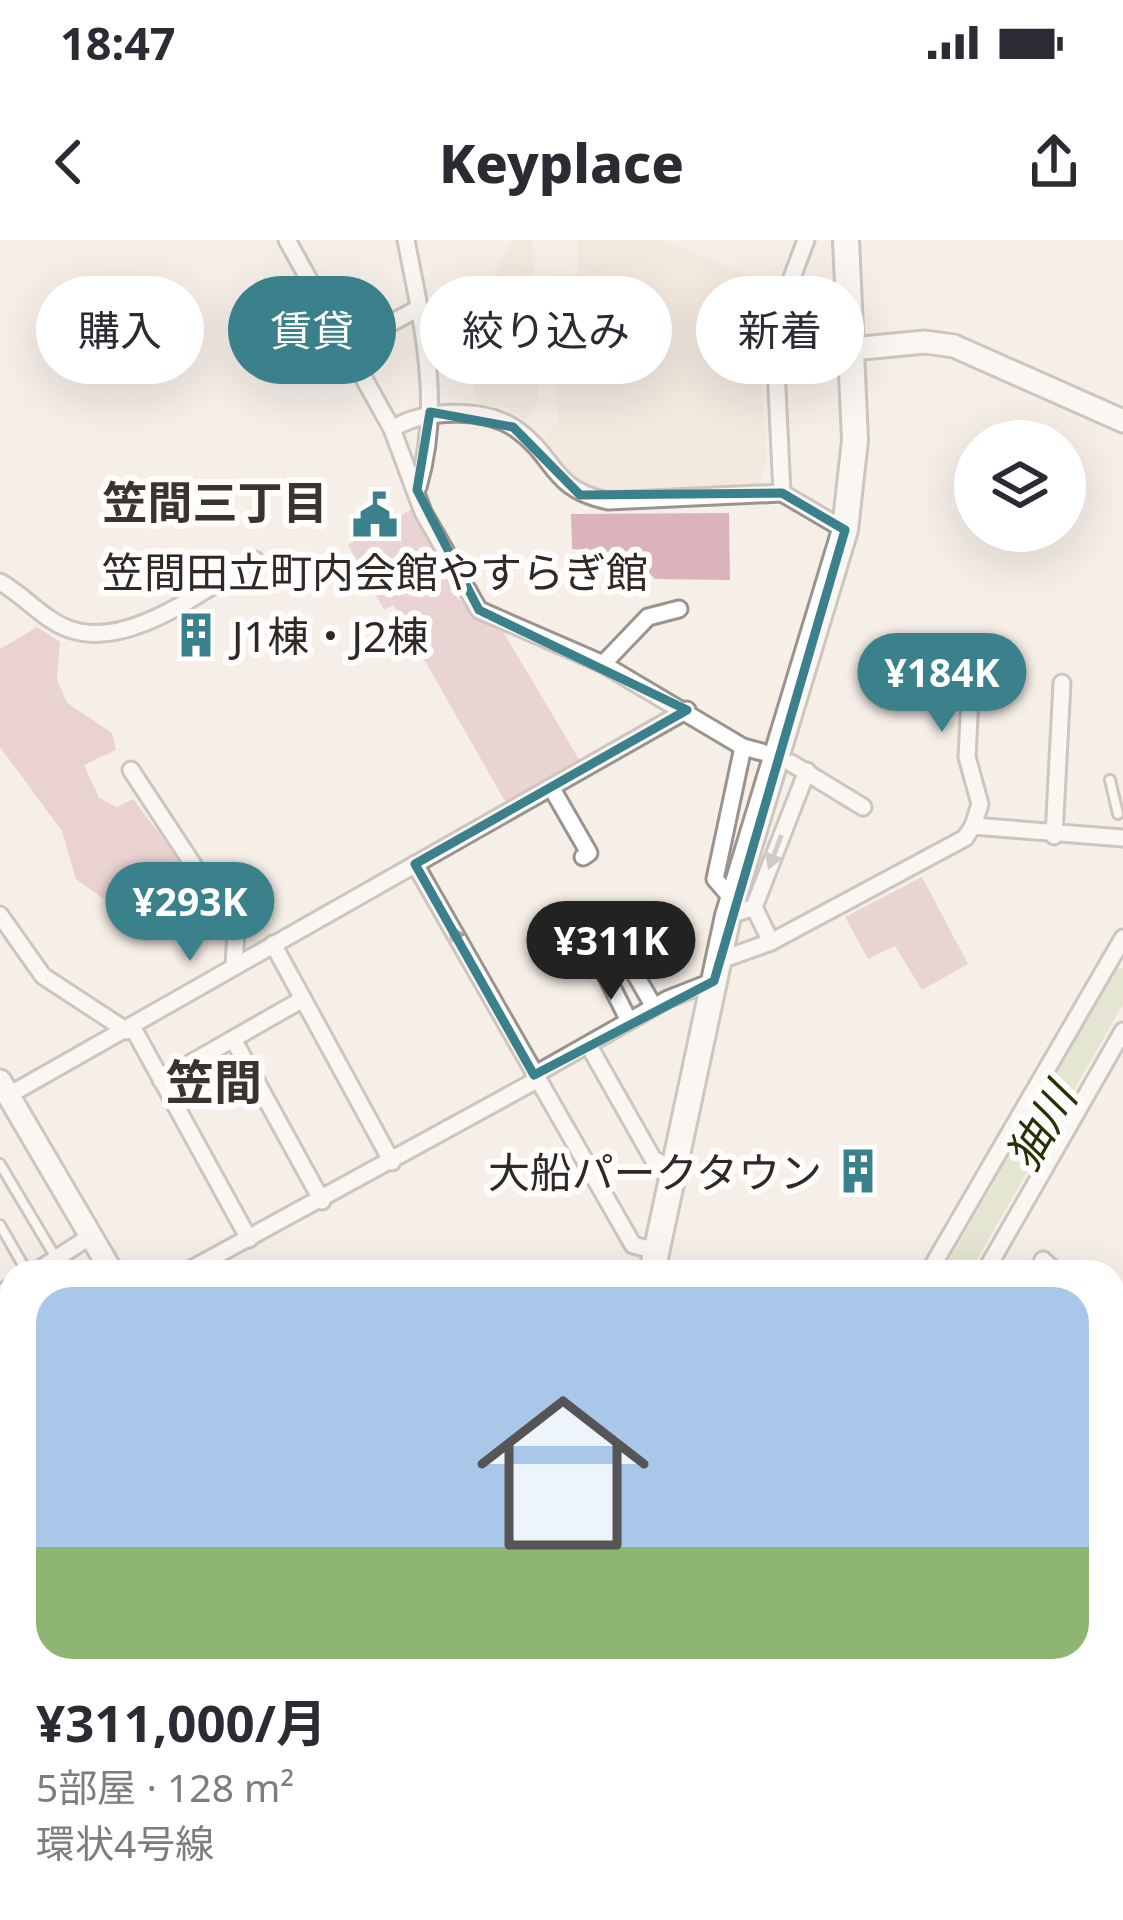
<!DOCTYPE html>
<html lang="ja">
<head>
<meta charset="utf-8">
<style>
	:root { --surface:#fff; --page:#f2f2f3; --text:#2b2b33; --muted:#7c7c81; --line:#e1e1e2; --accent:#3b818c }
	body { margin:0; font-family:"Noto Sans","Noto Sans JP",sans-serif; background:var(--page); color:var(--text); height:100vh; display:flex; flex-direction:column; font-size:45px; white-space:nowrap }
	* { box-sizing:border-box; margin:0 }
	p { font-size:39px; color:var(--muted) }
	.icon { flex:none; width:66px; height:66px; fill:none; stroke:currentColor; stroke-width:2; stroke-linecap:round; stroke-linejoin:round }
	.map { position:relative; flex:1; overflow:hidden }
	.side { position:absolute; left:0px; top:1020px; width:1125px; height:660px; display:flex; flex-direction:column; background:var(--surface); border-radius:36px 36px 0 0; box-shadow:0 12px 48px #0002 }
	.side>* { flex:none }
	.top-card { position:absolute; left:36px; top:36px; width:1053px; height:108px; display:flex; gap:24px }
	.tools { position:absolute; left:954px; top:180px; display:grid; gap:24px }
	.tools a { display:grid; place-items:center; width:132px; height:132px; border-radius:50%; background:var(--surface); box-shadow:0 12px 48px #0002; font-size:60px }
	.price { position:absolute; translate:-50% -102px; padding:0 27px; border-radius:42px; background:var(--accent); color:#fff; font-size:39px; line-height:78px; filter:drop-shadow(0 3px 6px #0008) }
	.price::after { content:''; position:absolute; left:50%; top:72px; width:36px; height:27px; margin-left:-18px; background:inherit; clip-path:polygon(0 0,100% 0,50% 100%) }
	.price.on { background:#222; color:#fff }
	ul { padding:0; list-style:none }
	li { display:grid; align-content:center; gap:24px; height:636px; padding:0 36px }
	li+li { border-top:3px solid var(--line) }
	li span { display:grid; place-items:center; height:372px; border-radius:36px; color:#555 }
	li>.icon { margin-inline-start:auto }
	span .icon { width:216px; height:216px; fill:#fffc; stroke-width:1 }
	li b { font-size:51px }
	.pill { padding:0 42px; border-radius:54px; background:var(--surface); box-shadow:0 12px 48px #0002; font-size:42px; line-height:108px }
	.pill.on { background:var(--accent); color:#fff }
	.status { display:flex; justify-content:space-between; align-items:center; height:84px; padding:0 60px; background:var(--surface); direction:ltr }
	.status svg { height:33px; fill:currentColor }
	header { display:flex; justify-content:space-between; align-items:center; height:156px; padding:0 36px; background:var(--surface); font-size:54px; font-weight:800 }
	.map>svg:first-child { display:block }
	.built { fill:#efe2d5 }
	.green { fill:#dbb4bb }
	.forest { fill:#daafb6 }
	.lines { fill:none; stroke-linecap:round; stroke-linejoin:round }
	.river { stroke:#cfdbb6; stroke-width:24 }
	.lane-casing { stroke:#9b948e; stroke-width:14 }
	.street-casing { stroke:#9b948e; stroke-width:21 }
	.secondary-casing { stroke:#9b948e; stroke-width:27 }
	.primary-casing { stroke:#9b948e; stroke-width:30 }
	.lane { stroke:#fff; stroke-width:8 }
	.street { stroke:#fff; stroke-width:15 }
	.secondary { stroke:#fff; stroke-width:21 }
	.primary { stroke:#fff; stroke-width:24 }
	.oneway { fill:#a09f9e }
	.marked { fill:none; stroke:#3b818c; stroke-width:9; stroke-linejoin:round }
	.labels { text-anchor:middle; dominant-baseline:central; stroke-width:12; stroke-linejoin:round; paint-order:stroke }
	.poi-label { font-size:42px; fill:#2c2927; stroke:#fefdfc }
	.neighbourhood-label { font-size:45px; font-weight:bold; fill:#3a342f; stroke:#fefdfc }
	.water-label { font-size:45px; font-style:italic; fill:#263106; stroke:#fefdfc }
	.quarter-label { font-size:48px; font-weight:bold; fill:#3a342f; stroke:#fefdfc }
</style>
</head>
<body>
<div class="status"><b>18:47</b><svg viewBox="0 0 49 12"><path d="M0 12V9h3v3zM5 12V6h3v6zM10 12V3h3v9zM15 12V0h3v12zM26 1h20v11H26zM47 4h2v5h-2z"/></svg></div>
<header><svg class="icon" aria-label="back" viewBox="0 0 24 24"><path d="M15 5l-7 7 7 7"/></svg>Keyplace<svg class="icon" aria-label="share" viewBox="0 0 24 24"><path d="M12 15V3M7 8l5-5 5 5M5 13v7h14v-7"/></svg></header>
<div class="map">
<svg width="1123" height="1680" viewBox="0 0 1123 1680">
	<rect width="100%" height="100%" fill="#f6efe8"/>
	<g class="built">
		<path d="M512,0H532L538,163L526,180L505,168L478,164L463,106Z"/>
		<path d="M578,0H662L753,37L767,218L758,248L613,251L582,245L553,217L541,201L558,182L550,36L579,35Z"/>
	</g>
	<g class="green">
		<path d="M412,269L455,355L480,380L504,393L580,521L506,563L393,365L384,370L348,305Z"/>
		<path d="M729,273L730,340L655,339L631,314L572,309L571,274Z"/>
		<path d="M922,637L968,724L922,750L895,706L868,719L845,677Z"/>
	</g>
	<g class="forest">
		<path d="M37,387L60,402L57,439L67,463L112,493L116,510L84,525L99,558L117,567L133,559L177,617L182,640L165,626L152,637L153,664L148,668L112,665L76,639L62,591L0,507V409Z"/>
		<path d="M12,1316V1428L0,1442V1330Z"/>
	</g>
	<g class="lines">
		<g class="river">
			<path d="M956,1032L1123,740"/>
			<path d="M593,1680L597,1668"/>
		</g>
		<g class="lane-casing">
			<g id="lane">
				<path d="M1110,540L1118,574"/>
				<path d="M0,924L56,1018"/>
				<path d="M0,985L27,1032"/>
				<path d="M0,1090L12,1102"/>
				<path d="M4,1186L12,1189"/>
				<path d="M0,1245L12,1237"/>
			</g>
		</g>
		<g class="street-casing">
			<g id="street">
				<path d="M287,0L392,189L423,272L479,370L603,424L743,507L762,512"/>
				<path d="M406,0C422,83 443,163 418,247"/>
				<path d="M774,86L849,83"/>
				<path d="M347,107L417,69"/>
				<path d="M392,189C424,169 484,167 516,189C557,218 550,249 608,261L782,253L845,290"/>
				<path d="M782,253L774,86L806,0"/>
				<path d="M0,342C24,355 42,379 69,389C129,411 204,348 255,320"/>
				<path d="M972,417L967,517L980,564L973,586"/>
				<path d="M603,424L648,377L679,369"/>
				<path d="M791,523L863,567"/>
				<path d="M131,530L236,690L234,726"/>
				<path d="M551,547L589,613L583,617"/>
				<path d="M1054,596L1062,443"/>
				<path d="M415,624L633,1005L656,1011"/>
				<path d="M734,661L715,639L743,507"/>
				<path d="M754,667L771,702"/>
				<path d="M0,675L43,736L127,791"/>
				<path d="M728,676L754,667L807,531"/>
				<path d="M273,704L392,922"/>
				<path d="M718,721L771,702L965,598L973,586L1123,598"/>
				<path d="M629,781L589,701L611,692L654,767"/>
				<path d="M133,788L249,999"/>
				<path d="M233,799L322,961"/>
				<path d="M589,806L653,919L674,930"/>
				<path d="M534,835L668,759L714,741"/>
				<path d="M161,840L303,759"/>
				<path d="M9,855L687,470"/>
				<path d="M35,1032L91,996"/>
				<path d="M186,1032L535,841"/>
				<path d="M929,1032L1123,698"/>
				<path d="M985,1032L1123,791"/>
				<path d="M1038,1032L1043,1020L1056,1032"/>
				<path d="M0,1054L12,1046"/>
				<path d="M1113,1090L1123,1101"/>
				<path d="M1113,1176L1123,1158"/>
				<path d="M1113,1316L1123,1296"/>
				<path d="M1113,1339L1123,1345"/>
				<path d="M1113,1417L1123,1426"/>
				<path d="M0,1478L12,1484"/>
				<path d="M1113,1516L1123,1527"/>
				<path d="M702,1668L705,1680"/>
				<path d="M768,1668L770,1680"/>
				<path d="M894,1668L917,1680"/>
				<path d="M1027,1668L1029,1680"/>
				<path d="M1049,1668L1058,1680"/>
				<path d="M129,1680L147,1668"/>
				<path d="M572,1680L576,1668"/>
				<path d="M625,1680L629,1668"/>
				<path d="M641,1680L675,1668"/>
				<path d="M826,1680L833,1668"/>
				<path d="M1111,1680V1676"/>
			</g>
		</g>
		<g class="secondary-casing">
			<g id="secondary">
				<path d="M852,109L925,102L954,106L1123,181"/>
				<path d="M0,841L112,1032"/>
				<path d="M276,1668L279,1680"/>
			</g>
		</g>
		<g class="primary-casing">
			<g id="primary">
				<path d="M652,1032L728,676L845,290L855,200L846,0"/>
				<path d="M445,1680L451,1668"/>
			</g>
		</g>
		<use href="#lane" class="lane"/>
		<use href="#street" class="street"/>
		<use href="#secondary" class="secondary"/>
		<use href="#primary" class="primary"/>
	</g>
	<defs><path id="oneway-solid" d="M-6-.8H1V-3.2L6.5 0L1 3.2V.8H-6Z" transform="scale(3)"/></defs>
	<g class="oneway">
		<use href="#oneway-solid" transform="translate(775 612) rotate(111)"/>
		<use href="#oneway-solid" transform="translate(459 702) rotate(-119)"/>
	</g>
	<path d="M0 0H1123V1680H0ZM430,172L513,187L580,255L782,253L845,290L714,741L534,835L415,624L687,470L479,370L417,250Z" fill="#f6efe8" fill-opacity=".55" fill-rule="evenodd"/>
	<path class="marked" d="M430,172L513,187L580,255L782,253L845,290L714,741L534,835L415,624L687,470L479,370L417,250Z"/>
	<defs>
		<g id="civic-bare" transform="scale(3.6)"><path d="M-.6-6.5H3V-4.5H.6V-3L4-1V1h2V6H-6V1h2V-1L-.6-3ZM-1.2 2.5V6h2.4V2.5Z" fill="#3b818c" stroke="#fefdfc" stroke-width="2.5" paint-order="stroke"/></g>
		<g id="building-bare" transform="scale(3.6)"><path d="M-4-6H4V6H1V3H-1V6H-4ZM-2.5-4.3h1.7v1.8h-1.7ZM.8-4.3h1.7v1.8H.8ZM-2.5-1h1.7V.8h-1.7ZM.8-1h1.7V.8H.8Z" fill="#3b818c" stroke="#fefdfc" stroke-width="2.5" paint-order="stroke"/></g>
	</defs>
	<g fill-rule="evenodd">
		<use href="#civic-bare" x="375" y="275"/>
		<use href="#building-bare" x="196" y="395"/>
		<use href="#building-bare" x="858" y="931"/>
	</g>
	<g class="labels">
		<g class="poi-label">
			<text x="375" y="331">笠間田立町内会館やすらぎ館</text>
			<text x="232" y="395" text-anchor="start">J1棟・J2棟</text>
			<text x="822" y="931" text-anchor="end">大船パークタウン</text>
		</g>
		<g class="neighbourhood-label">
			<text x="215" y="261">笠間三丁目</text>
		</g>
		<g class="water-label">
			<text transform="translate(1040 886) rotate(-60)">㹨川</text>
		</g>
		<g class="quarter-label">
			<text x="214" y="841">笠間</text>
		</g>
	</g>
</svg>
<div class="tools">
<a><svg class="icon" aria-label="layers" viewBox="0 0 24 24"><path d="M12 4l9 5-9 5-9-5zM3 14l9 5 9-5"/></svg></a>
</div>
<b class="price" style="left:942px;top:495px">¥184K</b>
<b class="price" style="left:190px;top:724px">¥293K</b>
<b class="price on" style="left:611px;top:763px">¥311K</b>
<div class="top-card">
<a class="pill">購入</a>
<a class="pill on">賃貸</a>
<a class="pill">絞り込み</a>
<a class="pill">新着</a>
</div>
<section class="side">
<ul>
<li><span style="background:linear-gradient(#a9c7e8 70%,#8fb573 0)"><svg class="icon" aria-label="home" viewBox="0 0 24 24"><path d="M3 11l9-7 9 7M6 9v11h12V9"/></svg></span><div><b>¥311,000/月</b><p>5部屋 · 128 m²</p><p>環状4号線</p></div></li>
</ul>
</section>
</div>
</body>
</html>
